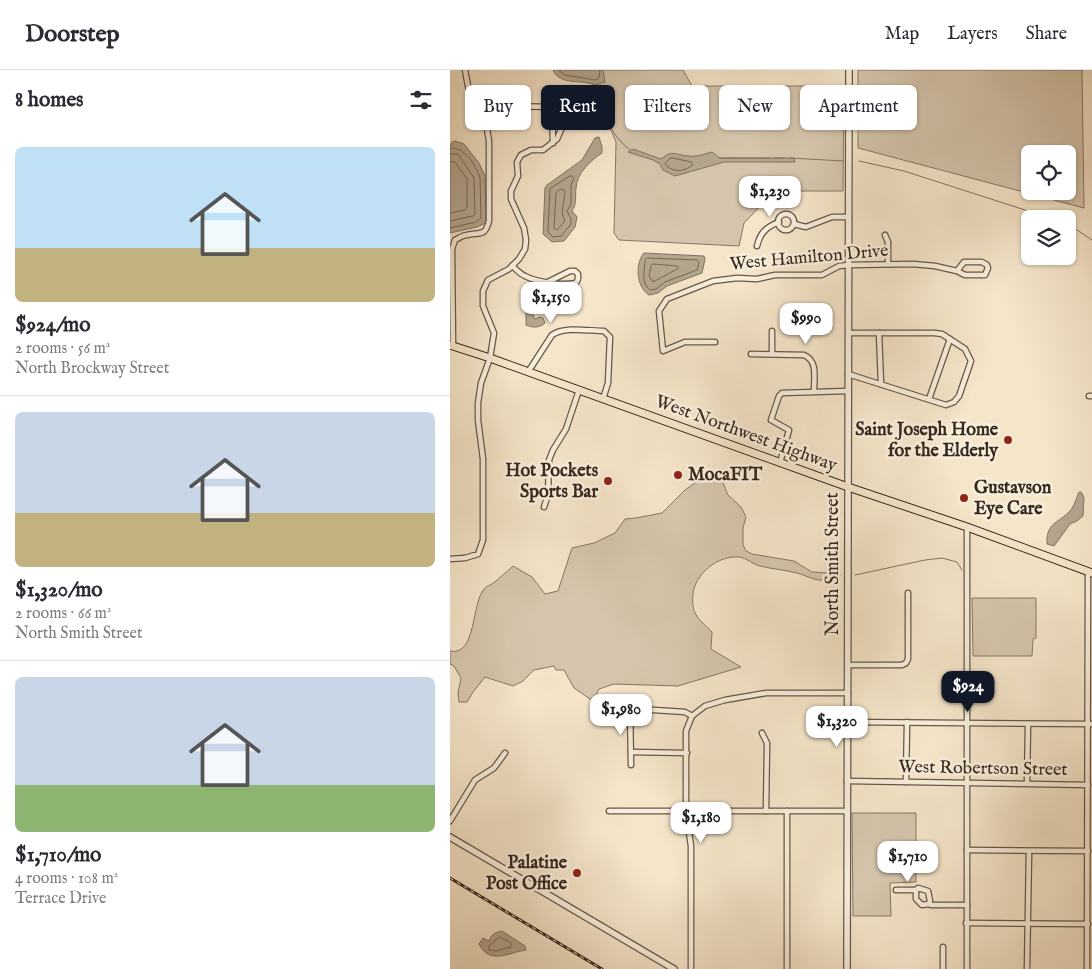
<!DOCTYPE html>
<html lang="en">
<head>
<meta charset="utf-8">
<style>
	:root { --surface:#fff; --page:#f7f7f7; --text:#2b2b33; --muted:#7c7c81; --line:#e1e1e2; --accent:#111827 }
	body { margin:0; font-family:"IM FELL English",serif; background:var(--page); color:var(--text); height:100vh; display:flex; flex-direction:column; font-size:19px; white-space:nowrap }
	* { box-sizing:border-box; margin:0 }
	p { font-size:16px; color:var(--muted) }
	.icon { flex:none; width:28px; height:28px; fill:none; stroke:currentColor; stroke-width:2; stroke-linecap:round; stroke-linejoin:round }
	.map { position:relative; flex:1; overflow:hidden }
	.panel { display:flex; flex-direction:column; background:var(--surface); width:450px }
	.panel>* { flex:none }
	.hud { position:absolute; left:15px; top:15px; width:475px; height:45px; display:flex; gap:10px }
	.fabs { position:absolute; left:571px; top:75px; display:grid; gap:10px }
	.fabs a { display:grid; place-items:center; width:55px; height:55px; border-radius:8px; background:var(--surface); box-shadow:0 1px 4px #0004; font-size:25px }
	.price { position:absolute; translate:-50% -42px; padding:0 11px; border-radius:10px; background:#fff; color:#222; font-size:16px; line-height:32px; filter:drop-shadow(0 1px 2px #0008) }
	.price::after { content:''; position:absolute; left:50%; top:30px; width:15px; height:11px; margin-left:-8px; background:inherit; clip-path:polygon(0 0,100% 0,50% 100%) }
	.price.on { background:var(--accent); color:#fff }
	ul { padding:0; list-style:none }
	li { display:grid; align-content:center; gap:10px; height:265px; padding:0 15px }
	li+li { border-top:1px solid var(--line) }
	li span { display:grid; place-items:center; height:155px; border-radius:8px; color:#555 }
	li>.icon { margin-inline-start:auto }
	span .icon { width:90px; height:90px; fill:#fffc; stroke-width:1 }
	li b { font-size:21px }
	h2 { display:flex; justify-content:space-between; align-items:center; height:60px; padding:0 15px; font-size:21px }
	.tag { padding:0 18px; border-radius:8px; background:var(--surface); box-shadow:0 1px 4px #0004; font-size:18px; line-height:45px }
	.tag.on { background:var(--accent); color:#fff }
	header { display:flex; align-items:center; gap:30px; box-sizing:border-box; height:70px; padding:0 25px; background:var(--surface); border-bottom:1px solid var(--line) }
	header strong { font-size:24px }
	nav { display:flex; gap:28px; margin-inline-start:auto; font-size:18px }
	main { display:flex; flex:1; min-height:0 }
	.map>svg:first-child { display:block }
	.green { fill:#d5c5ac; stroke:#867765; fill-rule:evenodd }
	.water { fill:#b4a58f; stroke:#827362 }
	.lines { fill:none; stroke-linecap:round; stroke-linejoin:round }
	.shore { stroke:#756756; stroke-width:1 }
	.stream { stroke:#827362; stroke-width:1 }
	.minor-casing { stroke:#665849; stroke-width:7 }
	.tertiary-casing { stroke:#665849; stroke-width:8 }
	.primary-casing { stroke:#36291e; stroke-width:9 }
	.minor { stroke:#f8eedc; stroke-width:4.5 }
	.tertiary { stroke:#f8eedc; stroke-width:5.5 }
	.primary { stroke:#f5e5c9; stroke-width:7 }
	.rail-casing { stroke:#36291e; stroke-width:3 }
	.rail { stroke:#f8eedc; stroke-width:1; stroke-dasharray:4; stroke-linecap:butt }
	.poi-dot { fill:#8f2418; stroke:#f8eedc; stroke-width:2 }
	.labels { text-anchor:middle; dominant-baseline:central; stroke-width:5; stroke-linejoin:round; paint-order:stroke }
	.street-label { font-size:18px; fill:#36291e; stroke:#f8eedc }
	.poi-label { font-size:18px; font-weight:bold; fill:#36291e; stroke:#f8eedc; text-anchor:end }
</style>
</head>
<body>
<header>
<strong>Doorstep</strong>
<nav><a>Map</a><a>Layers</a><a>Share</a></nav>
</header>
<main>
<section class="panel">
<h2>8 homes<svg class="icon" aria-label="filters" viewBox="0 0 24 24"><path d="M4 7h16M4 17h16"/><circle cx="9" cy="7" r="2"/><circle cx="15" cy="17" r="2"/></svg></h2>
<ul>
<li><span style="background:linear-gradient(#bfe0f5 65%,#c2b280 0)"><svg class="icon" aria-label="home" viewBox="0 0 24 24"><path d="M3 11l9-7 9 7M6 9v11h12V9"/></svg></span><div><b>$924/mo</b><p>2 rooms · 56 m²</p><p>North Brockway Street</p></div></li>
<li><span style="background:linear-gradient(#c9d6e8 65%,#c2b280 0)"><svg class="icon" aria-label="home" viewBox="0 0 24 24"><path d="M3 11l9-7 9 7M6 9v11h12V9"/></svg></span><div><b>$1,320/mo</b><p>2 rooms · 66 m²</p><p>North Smith Street</p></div></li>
<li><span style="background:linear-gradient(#c9d6e8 70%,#8fb573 0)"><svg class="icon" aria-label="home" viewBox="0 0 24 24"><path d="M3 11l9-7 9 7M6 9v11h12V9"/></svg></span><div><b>$1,710/mo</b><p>4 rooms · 108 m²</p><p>Terrace Drive</p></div></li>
</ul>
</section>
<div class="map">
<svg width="642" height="899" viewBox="0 0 642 899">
	<rect width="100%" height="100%" fill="#f5e5c9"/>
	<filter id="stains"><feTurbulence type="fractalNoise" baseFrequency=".004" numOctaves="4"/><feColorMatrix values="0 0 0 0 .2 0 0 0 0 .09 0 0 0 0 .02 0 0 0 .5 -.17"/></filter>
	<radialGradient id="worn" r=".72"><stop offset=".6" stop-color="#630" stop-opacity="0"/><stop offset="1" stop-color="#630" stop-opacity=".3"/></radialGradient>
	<g class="green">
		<path d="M153,0H233L242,16H394L393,121H347L322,124L294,153L289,176L169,170L164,163L166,72L142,15L147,13Z"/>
		<path d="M408,0H632L634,138L408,78ZM580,84H618V121H580Z"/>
		<path d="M259,403H269L278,425L291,437L296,447L293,458V475L296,481L302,484L344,491L362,502L380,503L382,505C379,509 375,510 369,510C361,509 355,505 347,503C335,500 322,499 310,496C302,494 297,488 289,487C268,485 245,504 243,524C241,545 249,549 262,562L261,579L291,597L228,616L164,614L149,619L143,631L124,618L114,600H106L104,596L84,600L73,611L63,616L35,607L23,622L17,632H9L8,623L11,608L4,596L0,594V581C27,587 21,531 35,518C37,516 40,515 42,514C49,509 56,502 63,496L82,507L95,524L108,521L122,478L144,473L165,463L175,449L186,448L212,443L235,420Z"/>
		<path d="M522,528H586V568L583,569L582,586H523Z"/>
		<path d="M402,743H466V812L440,813L441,846H403Z"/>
	</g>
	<g class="water">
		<path d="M103,0H153L155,12L145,15C131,9 110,16 103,0Z"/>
		<path d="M149,67L152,77V83C140,91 127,103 126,118C125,127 127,134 122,141L127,147L125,157L114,171L102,172L93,164L95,118L97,115L132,90L145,68Z"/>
		<path d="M5,71L14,74L29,93L35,106L36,153L27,157L0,163V76L2,72Z"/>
		<path d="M183,79L211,89C223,79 225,85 238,86C247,87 254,84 262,82L270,88H344L345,92H274L225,106L213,100L210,94L203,90L178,82Z"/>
		<path d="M194,183L254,186L255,189L252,203L217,216L208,223L199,225C186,217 185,193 194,183Z"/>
		<path d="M78,241H81L85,249L90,247L93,248L95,253C90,258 82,258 76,255V242Z"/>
		<path d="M629,422H631L634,427L633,446L627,451L620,454L604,476L597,474C596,454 606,454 618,443C624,438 626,429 629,422Z"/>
		<path d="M52,861L75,876L76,880C57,883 40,895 29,874L33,868L39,871C41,864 45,863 52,861Z"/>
	</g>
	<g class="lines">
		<g class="shore">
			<path d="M108,0L115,5L145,10L149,8L150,0"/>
			<path d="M0,78C14,76 26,95 30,108L31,148L26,152L0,158"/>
			<path d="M0,84H8L24,108L25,144L23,146L0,151"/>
			<path d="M223,88L241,92L243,95C233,102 223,103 215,94L219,89Z"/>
			<path d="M0,92H5L17,109V137L15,140L0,143"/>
			<path d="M120,106H122L124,108L121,115V134L117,141L121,149V154L111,166L103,167L98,162L100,119Z"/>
			<path d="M111,119L115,121C115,133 109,140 115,151L107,160L104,158L106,123Z"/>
			<path d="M197,188L247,190L249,193L247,200L215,212L206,219L200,220C190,212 195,201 195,190Z"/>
			<path d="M203,194L227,196L229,198L203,212L199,206L201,196Z"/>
			<path d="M50,867L61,873V877L46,881L39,880V876Z"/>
		</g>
		<g class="stream">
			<path d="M142,15C149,38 161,66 180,80"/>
			<path d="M269,88H319"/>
			<path d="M325,88H334"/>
			<path d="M340,88L393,91"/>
			<path d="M409,91L454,101L603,149"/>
			<path d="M618,154L642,170"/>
			<path d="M382,505H391"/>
			<path d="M405,505L475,490L492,488L507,492L512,500"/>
		</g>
		<g class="minor-casing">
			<g id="minor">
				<path d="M102,37L103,73"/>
				<circle cx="336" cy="152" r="8"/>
				<path d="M344,154L356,157L382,147H399"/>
				<path d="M435,165L438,172V194"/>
				<path d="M307,176C310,163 316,157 329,152"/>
				<path d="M62,196C66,199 70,204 75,206C86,212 113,216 126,213L128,209V204L125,201H120L98,212"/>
				<path d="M429,263L431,314"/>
				<path d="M265,272H235L213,281L209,241L217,229L263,211L287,208L307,209L325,205H372L389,196L399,195L463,194L485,196L507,201L515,205H535L538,198L537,195L532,192H514L507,201"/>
				<path d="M3,276L2,179L5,170C9,168 13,165 17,165C30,162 35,167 39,151V71L37,59L23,33L18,16L15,0"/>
				<path d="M301,284L354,285C368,291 364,307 364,321"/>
				<path d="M322,284V261"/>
				<path d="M78,302L102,265C115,256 139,261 154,261L160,267L158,313L153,329"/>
				<path d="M398,304L496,335L504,332L509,326L521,291L515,279L492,264L485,263H399"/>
				<path d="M639,326H642"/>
				<path d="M479,329L500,269"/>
				<path d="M330,393L339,360L321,350L329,326L332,323L398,321"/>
				<path d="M94,437L98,425L99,390L103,380L116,359L129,320"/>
				<path d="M0,489L15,488L28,484L33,470V389L28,350V333L31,313L40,288L44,263L33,236V221L38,210L59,199L69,189L75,179L76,170L74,158L61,129V121L68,106L67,92L71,85L81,80H93L107,69L117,46L115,39L110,37L42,36"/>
				<path d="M398,595H452L456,593L458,589V523"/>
				<path d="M173,638L235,642L242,646L255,636L275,630L316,623H398"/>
				<path d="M180,638L181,695"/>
				<path d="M397,652L642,654"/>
				<path d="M312,663L317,673L316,741"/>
				<path d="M181,682L237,683"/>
				<path d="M397,711L638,715"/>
				<path d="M456,712L457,652"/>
				<path d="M577,713L578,654"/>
				<path d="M159,741H397"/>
				<path d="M0,751L25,710L44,698L55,683"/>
				<path d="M517,780L638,781"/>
				<path d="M446,820H466"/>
				<path d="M479,834L480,831L478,821L468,818L466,820V829L472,835L479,834L481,835H517"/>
				<path d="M516,853L638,854"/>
				<path d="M493,877V899"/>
				<path d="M241,899V776L236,742V661L242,646"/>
				<path d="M337,899V741"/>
				<path d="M517,899V457"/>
				<path d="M577,899L579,782"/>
				<path d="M637,899L638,502"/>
			</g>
		</g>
		<g class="tertiary-casing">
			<g id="tertiary">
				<path d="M0,767L224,899"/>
				<path d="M397,899L399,0"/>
			</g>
		</g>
		<g class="primary-casing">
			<path id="primary" d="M0,275L40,288L398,417L517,457L642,503"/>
		</g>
		<use href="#minor" class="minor"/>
		<use href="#tertiary" class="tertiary"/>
		<use href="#primary" class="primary"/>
		<g class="rail-casing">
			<path id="rail" d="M0,808L152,899"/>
		</g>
		<use href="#rail" class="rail"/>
	</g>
	<g class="poi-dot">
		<circle cx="558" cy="370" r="5"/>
		<circle cx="228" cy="405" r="5"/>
		<circle cx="158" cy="411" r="5"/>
		<circle cx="514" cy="428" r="5"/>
		<circle cx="127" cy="803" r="5"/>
	</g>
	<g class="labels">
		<g class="street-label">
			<text transform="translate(359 188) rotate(-5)">West Hamilton Drive</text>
			<text transform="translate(296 364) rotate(20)">West Northwest Highway</text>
			<text transform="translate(383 494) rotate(-90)">North Smith Street</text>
			<text transform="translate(533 699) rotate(1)">West Robertson Street</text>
		</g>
		<g class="poi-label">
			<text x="548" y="360">Saint Joseph Home<tspan x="548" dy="21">for the Elderly</tspan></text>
			<text x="148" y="401">Hot Pockets<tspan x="148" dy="21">Sports Bar</tspan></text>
			<text x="238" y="405" text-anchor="start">MocaFIT</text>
			<text x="524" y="418" text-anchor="start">Gustavson<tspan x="524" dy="21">Eye Care</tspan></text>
			<text x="117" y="793">Palatine<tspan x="117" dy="21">Post Office</tspan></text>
		</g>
	</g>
	<rect width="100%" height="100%" filter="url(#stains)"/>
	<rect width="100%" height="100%" fill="url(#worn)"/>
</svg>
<div class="fabs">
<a><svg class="icon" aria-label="locate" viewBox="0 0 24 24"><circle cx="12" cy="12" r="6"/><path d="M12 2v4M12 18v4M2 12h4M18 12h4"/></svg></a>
<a><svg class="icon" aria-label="layers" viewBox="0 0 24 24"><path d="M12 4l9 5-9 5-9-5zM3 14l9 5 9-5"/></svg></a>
</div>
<b class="price" style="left:320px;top:148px">$1,230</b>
<b class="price" style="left:101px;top:254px">$1,150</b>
<b class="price" style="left:356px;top:275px">$990</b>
<b class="price on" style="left:518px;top:643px">$924</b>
<b class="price" style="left:171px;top:666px">$1,980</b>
<b class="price" style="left:387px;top:678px">$1,320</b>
<b class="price" style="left:251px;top:774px">$1,180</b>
<b class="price" style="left:458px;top:813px">$1,710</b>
<div class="hud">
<a class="tag">Buy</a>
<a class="tag on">Rent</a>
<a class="tag">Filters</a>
<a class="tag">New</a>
<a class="tag">Apartment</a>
</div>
</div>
</main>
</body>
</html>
